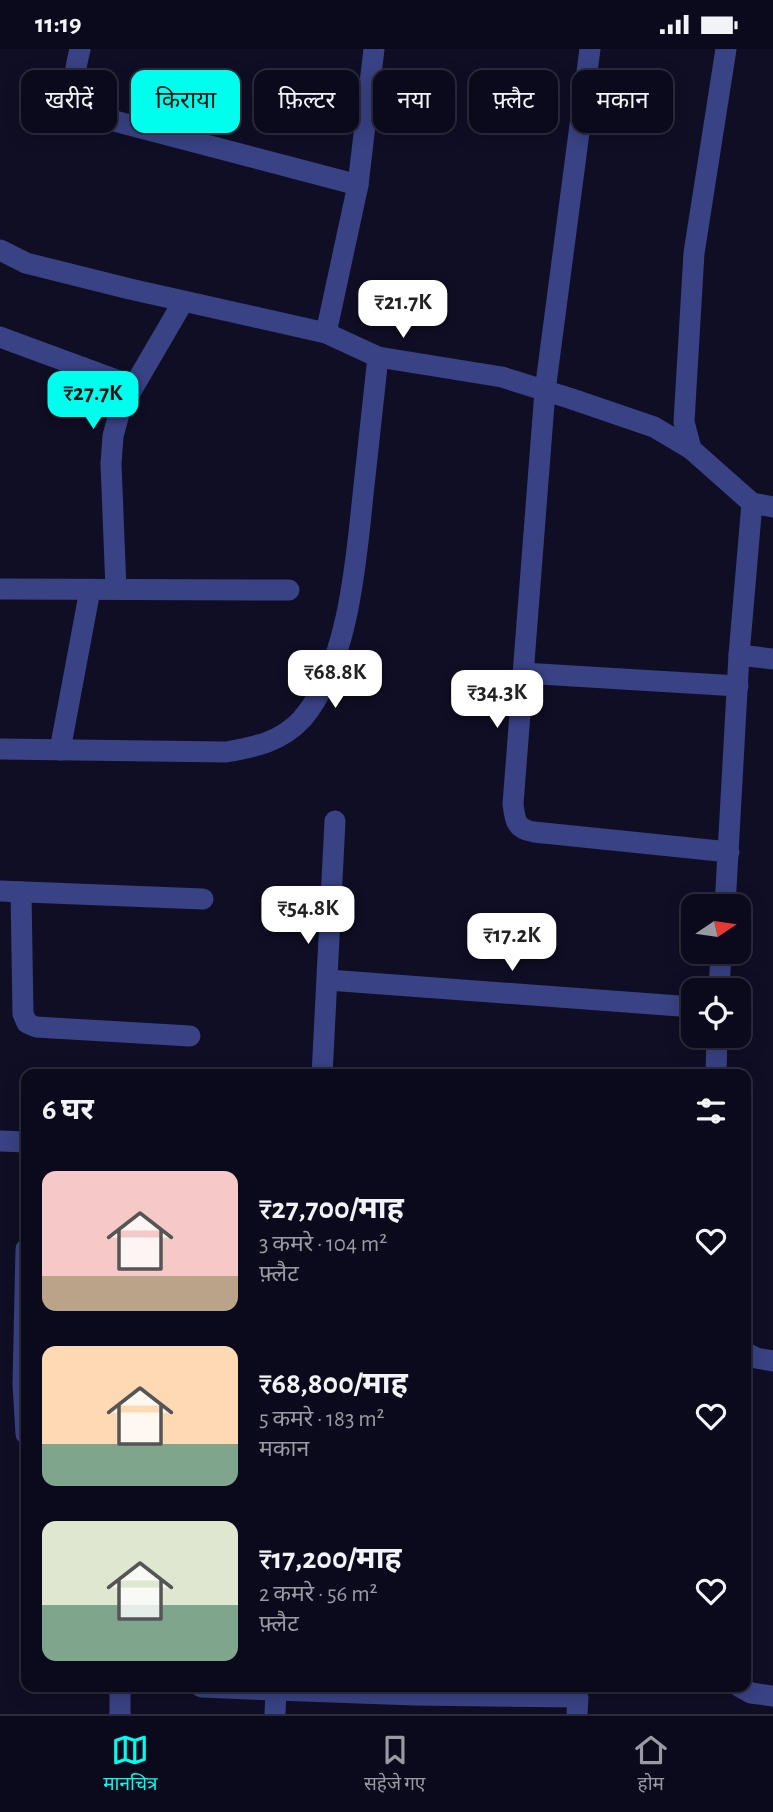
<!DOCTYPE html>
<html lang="hi">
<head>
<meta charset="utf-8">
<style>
	:root { --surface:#0b0a1c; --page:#141325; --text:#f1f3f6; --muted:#9a9aa3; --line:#2b2b3b; --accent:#00feef }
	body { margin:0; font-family:"Alegreya Sans","Noto Sans Devanagari",sans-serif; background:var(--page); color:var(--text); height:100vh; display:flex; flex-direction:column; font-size:26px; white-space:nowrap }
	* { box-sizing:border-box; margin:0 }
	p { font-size:23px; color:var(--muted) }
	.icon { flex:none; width:38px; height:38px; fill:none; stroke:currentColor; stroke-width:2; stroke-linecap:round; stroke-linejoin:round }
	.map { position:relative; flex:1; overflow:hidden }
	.sheet { position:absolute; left:21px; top:1020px; width:730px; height:623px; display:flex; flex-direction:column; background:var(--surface); border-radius:14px; box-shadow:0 4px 18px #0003,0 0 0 2px var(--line) }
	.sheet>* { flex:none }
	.guide { position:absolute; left:21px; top:21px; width:732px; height:63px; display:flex; gap:14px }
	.needle { width:46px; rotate:77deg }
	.controls { position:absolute; left:681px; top:845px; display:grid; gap:14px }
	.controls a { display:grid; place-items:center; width:70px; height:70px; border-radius:14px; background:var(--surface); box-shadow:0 4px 18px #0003,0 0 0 2px var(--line); font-size:35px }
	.price { position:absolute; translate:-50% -60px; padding:0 16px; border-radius:14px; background:#fff; color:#222; font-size:23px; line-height:46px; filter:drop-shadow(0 2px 4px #0008) }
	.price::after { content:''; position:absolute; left:50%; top:42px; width:21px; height:16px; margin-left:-10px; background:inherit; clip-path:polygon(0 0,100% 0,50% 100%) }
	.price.on { background:var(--accent); color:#111 }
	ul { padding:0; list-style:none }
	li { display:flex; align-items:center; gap:21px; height:175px; padding:0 21px }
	li span { display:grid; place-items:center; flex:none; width:196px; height:140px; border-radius:14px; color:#555 }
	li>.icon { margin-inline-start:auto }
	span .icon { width:84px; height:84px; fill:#fffc; stroke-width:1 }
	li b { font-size:30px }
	h2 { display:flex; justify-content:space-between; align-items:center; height:84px; padding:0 21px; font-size:30px }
	.tag { padding:0 24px; border-radius:14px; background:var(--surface); box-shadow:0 4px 18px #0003,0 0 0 2px var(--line); font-size:24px; line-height:63px }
	.tag.on { background:var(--accent); color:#111 }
	.status { display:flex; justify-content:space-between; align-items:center; height:49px; padding:0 35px; background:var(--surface); direction:ltr }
	.status svg { height:19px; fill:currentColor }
	.menu { display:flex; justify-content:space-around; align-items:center; height:98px; border-top:2px solid var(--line); background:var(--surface); font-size:19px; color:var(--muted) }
	.menu a { display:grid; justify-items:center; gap:4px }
	.menu .on { color:var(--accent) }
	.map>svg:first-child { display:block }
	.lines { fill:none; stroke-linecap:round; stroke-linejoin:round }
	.minor { stroke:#394284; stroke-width:21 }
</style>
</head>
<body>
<div class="status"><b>11:19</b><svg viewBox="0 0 49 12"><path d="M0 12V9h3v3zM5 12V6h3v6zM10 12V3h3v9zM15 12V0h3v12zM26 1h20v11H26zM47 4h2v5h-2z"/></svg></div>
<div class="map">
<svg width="773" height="1665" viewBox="0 0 773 1665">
	<rect width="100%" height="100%" fill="#0f0e25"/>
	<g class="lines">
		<g class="minor">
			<path d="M80,0C72,34 69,51 103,69L358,136"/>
			<path d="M590,0L545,342L513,755C515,772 516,780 534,783L729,803"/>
			<path d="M0,201L26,214L130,240L326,284L378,308L502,328L569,349L654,378L691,400L752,454L773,458"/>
			<path d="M326,284L358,136L374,0"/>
			<path d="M0,288L133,337"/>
			<path d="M691,400L684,373L694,204L726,0"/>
			<path d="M0,540L289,541"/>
			<path d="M116,540L111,415L113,387L120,361L183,253"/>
			<path d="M739,606L773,610"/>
			<path d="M523,624L738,637"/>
			<path d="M0,700L226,703C255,698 281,693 302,670C348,617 356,514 363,446C368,400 373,354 378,308"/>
			<path d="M60,701L90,541"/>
			<path d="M0,842L203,850"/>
			<path d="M21,843L23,965L27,974L36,978L190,987"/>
			<path d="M725,858L739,606L752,454"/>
			<path d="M328,931L693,958"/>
			<path d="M719,942L721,903"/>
			<path d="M322,1026L335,772"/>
			<path d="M716,1026L717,987"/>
			<path d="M0,1092L26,1093"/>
			<path d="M26,1200L23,1335L26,1385"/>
			<path d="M746,1304L756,1309L773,1312"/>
			<path d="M201,1638L276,1641L275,1665"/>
			<path d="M740,1638L751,1644L773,1647"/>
			<path d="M276,1641L414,1646L578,1648L577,1665"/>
			<path d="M120,1665V1638"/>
		</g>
	</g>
</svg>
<div class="controls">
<a><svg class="needle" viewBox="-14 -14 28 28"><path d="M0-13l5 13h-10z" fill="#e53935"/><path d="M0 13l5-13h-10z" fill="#9a9aa3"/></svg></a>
<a><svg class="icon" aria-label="locate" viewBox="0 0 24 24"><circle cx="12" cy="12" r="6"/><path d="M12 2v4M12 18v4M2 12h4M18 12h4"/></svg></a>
</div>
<b class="price" style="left:403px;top:291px">₹21.7K</b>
<b class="price on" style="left:93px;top:382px">₹27.7K</b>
<b class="price" style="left:335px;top:661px">₹68.8K</b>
<b class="price" style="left:497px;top:681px">₹34.3K</b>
<b class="price" style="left:308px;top:897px">₹54.8K</b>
<b class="price" style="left:512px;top:924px">₹17.2K</b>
<div class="guide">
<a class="tag">खरीदें</a>
<a class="tag on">किराया</a>
<a class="tag">फ़िल्टर</a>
<a class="tag">नया</a>
<a class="tag">फ़्लैट</a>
<a class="tag">मकान</a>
</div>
<section class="sheet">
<h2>6 घर<svg class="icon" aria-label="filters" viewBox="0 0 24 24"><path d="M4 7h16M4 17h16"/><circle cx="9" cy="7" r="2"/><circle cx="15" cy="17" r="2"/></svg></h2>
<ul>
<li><span style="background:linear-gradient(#f6c9c9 75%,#b9a48a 0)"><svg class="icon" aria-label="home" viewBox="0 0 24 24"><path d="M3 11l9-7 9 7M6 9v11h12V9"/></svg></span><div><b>₹27,700/माह</b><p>3 कमरे · 104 m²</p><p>फ़्लैट</p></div><svg class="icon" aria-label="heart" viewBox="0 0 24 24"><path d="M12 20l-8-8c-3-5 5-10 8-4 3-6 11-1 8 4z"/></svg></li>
<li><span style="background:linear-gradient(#ffd9b3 70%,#7fa58c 0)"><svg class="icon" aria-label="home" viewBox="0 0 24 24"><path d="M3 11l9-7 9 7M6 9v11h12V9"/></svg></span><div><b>₹68,800/माह</b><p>5 कमरे · 183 m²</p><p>मकान</p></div><svg class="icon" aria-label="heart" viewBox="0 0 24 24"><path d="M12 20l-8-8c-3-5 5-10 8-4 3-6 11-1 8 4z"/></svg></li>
<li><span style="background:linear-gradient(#dfe7d0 60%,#7fa58c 0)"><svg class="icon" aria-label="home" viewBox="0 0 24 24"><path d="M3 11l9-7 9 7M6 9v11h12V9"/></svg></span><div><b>₹17,200/माह</b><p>2 कमरे · 56 m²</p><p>फ़्लैट</p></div><svg class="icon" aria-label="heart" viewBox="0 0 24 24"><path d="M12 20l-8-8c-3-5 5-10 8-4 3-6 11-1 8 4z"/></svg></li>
</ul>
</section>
</div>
<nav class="menu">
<a class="on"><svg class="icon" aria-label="map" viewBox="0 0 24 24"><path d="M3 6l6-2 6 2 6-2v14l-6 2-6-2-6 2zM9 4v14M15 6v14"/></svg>मानचित्र</a>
<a><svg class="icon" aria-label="saved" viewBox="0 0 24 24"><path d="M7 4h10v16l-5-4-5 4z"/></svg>सहेजे गए</a>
<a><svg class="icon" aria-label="home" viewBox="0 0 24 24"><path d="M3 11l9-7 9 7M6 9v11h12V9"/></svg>होम</a>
</nav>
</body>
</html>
